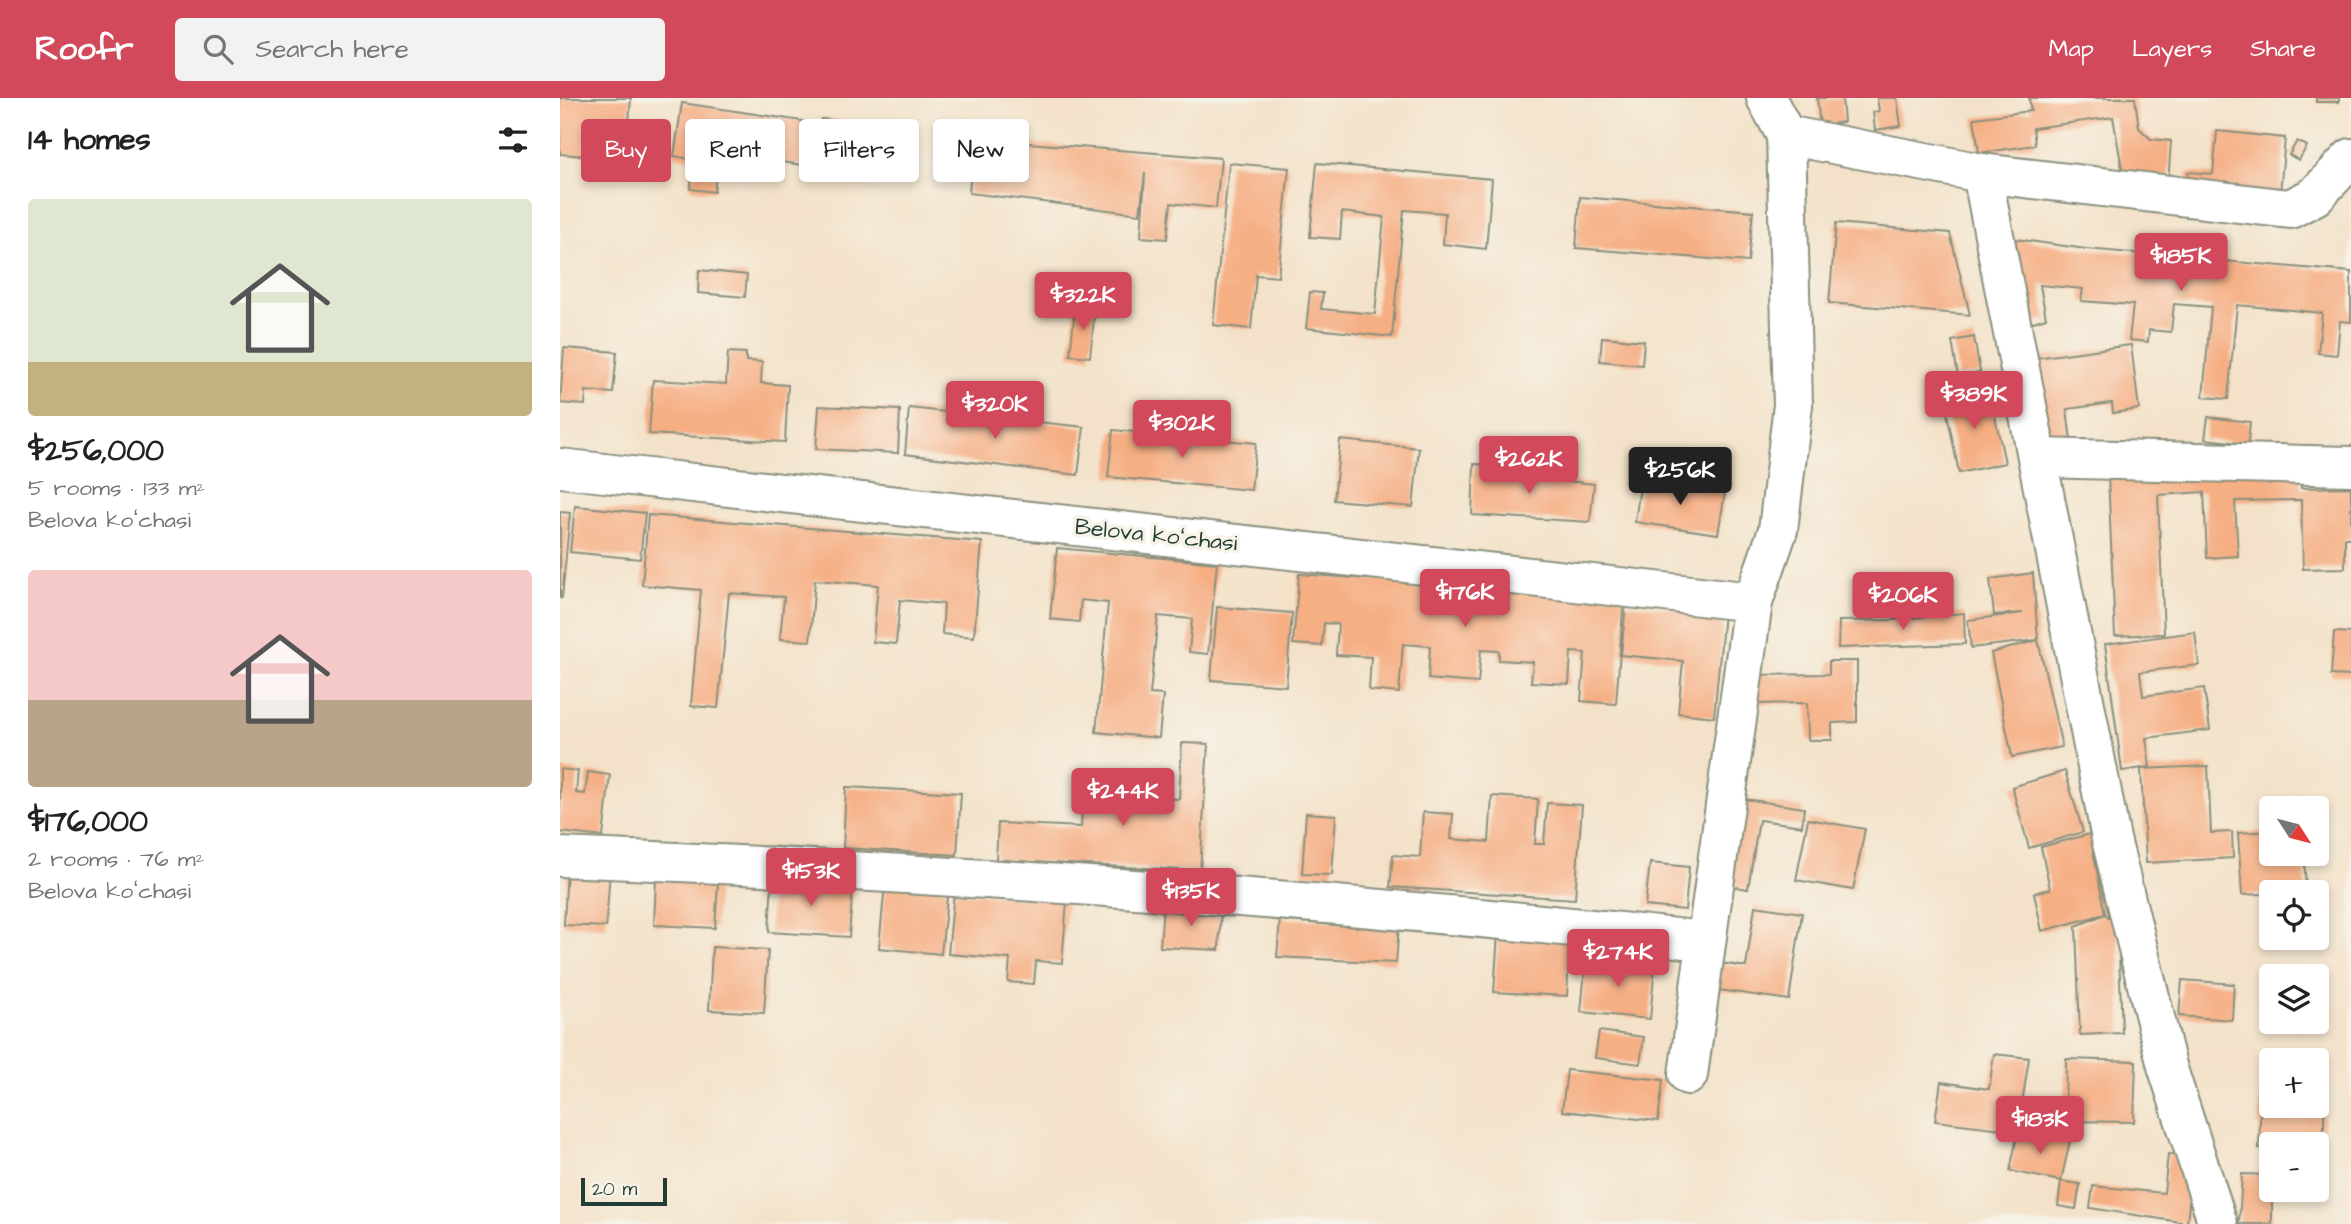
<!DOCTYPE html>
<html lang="en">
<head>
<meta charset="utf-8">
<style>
	:root { --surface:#fff; --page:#f2f2f2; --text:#222; --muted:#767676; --accent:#d1495b }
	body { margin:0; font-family:"Architects Daughter",sans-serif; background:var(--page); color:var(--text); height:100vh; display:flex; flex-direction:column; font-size:26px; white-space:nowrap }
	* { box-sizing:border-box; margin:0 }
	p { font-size:23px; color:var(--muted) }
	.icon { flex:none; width:38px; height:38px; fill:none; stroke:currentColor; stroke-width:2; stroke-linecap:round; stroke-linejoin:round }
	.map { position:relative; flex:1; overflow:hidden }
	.sheet { display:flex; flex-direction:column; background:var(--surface); width:560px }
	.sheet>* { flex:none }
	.guide { position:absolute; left:21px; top:21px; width:665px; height:63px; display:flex; gap:14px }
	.needle { width:46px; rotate:126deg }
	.tools { position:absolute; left:1699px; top:698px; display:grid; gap:14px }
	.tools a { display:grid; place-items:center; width:70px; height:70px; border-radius:7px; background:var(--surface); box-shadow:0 4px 10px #0003; font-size:35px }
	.scale { position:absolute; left:21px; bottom:18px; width:86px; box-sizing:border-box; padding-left:7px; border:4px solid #1f3d34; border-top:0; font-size:19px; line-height:24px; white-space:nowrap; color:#1f3d34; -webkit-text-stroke:5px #f7f3e8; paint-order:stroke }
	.price { position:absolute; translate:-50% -60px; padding:0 16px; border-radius:7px; background:var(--accent); color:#fff; font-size:23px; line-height:46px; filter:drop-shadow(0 2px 4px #0008) }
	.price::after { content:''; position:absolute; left:50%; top:42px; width:21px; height:16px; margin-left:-10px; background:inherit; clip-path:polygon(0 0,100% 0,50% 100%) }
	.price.current { background:#222; color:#fff }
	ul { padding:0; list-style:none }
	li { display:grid; align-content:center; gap:14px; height:371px; padding:0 28px }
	li span { display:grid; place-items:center; height:217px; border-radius:7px; color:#555 }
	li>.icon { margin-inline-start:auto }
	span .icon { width:126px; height:126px; fill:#fffc; stroke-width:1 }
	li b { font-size:30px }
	h2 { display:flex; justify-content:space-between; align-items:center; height:84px; padding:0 28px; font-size:30px }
	.pill { padding:0 24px; border-radius:7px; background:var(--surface); box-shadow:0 4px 10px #0003; font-size:24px; line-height:63px }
	.pill.current { background:var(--accent); color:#fff }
	header { display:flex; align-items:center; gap:42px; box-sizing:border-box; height:98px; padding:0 35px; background:var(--accent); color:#fff }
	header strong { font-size:33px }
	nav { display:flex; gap:38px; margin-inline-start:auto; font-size:24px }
	.search { width:490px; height:63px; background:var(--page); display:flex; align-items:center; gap:18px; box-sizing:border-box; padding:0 24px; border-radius:7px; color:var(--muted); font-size:26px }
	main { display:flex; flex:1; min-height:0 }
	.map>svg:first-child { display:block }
	.building { fill:#f6ae83 }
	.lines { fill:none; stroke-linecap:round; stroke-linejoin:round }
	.minor-casing { stroke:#89907e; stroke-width:42 }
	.minor { stroke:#fff; stroke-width:38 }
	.labels { text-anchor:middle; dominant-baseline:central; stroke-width:7; stroke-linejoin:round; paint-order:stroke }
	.street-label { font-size:23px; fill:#1f3d34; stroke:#f7f3e8 }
</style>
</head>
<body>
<header>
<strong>Roofr</strong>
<div class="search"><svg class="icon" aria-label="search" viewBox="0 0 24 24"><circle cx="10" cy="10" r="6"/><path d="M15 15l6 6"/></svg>Search here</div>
<nav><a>Map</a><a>Layers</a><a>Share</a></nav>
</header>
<main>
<section class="sheet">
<h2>14 homes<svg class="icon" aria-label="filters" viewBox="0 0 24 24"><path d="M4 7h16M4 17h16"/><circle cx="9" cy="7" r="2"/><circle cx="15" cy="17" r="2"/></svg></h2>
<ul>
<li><span style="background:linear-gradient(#dfe7d0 75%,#c2b280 0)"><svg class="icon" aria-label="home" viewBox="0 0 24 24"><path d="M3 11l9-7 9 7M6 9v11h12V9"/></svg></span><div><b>$256,000</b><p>5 rooms · 133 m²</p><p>Belova koʻchasi</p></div></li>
<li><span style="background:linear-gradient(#f6c9c9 60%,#b9a48a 0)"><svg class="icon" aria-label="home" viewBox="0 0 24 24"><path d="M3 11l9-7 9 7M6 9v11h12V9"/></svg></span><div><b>$176,000</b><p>2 rooms · 76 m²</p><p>Belova koʻchasi</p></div></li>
</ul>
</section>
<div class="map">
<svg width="1791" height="1126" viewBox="0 0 1791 1126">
	<rect width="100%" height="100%" fill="#f7f3e8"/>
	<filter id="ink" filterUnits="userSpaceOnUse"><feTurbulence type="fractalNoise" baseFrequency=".0143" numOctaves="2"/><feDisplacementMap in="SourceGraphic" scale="14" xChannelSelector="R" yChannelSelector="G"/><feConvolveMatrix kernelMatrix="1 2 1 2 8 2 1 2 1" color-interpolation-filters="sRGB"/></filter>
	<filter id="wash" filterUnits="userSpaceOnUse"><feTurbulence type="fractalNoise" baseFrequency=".00686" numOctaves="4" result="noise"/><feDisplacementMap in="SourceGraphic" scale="28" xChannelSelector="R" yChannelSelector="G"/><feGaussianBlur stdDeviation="1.57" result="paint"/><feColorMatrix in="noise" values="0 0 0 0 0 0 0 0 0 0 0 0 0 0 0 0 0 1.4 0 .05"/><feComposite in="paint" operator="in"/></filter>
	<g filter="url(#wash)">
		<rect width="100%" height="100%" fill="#f3e2c9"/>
		<g id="blocks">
			<g class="building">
				<path d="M0,0H71L66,61L0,56Z"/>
				<path d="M1257,0H1282L1284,24L1260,27Z"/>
				<path d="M1317,0H1337L1341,28L1315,32L1313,14L1319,13Z"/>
				<path d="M1469,0H1575L1579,30L1591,41L1611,43L1608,86L1564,81L1553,19L1473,30L1475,47L1419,55L1414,20L1471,13Z"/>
				<rect x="1756" y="0" width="23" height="4"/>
				<path d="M122,5L249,24L243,67L159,55L154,94L130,91L135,62L114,58Z"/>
				<path d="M261,21L283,23L279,62L257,60Z"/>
				<path d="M1657,33L1725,40L1720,96L1626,87L1628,74L1653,76Z"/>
				<path d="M414,41L661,60L656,110L611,105L607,141L581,139L585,75L580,116L409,95Z"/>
				<path d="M1737,43L1747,48L1739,62L1729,57Z"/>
				<path d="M669,65L729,70L718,179L696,177L691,231L653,227Z"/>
				<path d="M757,65L932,81L926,151L883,146L885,115L844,112L832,239L746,230L750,194L763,195L761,211L815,216L824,119L782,114L780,141L750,139Z"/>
				<path d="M1020,99L1193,113L1188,164L1016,150Z"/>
				<path d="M1276,125L1390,135L1410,217L1269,205Z"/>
				<path d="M1441,139L1526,151L1791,174V224L1780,223L1777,257L1758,255L1762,215L1677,207L1668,301L1643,299L1651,209L1614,206L1611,234L1589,232L1588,244L1569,242L1573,207L1521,203L1523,191L1480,187L1486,220L1467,226Z"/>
				<path d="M139,172L187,177L185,199L138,195Z"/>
				<path d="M515,210L535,212L530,259L510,257Z"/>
				<path d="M1042,239L1084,243L1082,267L1040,263Z"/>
				<path d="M1414,239L1420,274L1398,278L1392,243Z"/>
				<path d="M1571,247L1579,311L1553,315L1552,305L1507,311L1511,343L1486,346L1475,260Z"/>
				<path d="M4,250L57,254L53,295L26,293L25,307L0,305Z"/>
				<path d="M168,254L186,255V263L202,264L201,285L228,287L225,344L89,336L93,282L166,286Z"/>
				<path d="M1429,290L1445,365L1399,375L1384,300Z"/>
				<path d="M259,308L340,312L338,355L256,351Z"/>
				<path d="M349,310L524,329L518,377L345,356Z"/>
				<path d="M1648,319L1690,324L1688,346L1645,341Z"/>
				<path d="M553,332L696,345L691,392L548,379Z"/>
				<path d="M780,342L859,350L853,409L774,402Z"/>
				<path d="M914,366L962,368V378L1034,386L1030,424L912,417Z"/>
				<path d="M1741,369V390L1791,389V440H1785V470L1743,471L1741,402L1675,403L1678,458L1647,460L1644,394L1598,397L1604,536L1555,538L1548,375Z"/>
				<path d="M1081,382L1165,395L1158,436L1075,424Z"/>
				<path d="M15,408L85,415L80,461L10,454Z"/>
				<path d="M0,414L10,415L2,500H0Z"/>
				<path d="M88,417L422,444L414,539L382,536L384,506L340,502L336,546L313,544L318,487L255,482L250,543L220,541L224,499L169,495L158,610L131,608L141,492L82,487Z"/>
				<path d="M497,450L657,465L648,556L629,554L632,521L598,518L590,596L603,597L599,640L536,634L548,505L521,502L519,524L490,521Z"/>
				<path d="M1473,475L1478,542L1502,649L1452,659L1431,555L1478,542L1411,550L1408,522L1463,515L1434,517L1430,481Z"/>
				<path d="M739,476L1064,499L1056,606L1021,603L1025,555L1011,554L1009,586L971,584L973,564L939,562V553L921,552L918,585L868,581L870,548L843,546L839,595L809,592L811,559L776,557L778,526L764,525L762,548L733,546Z"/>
				<path d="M1066,506L1164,515L1154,619L1118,615L1123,563L1061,557Z"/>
				<path d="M657,509L732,515L726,588L651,582Z"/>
				<path d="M1404,515L1405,546L1278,550L1279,523L1333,522Z"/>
				<path d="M1635,534L1639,567L1580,574L1583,598L1644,590L1650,632L1586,640L1590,669L1562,673L1545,546Z"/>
				<path d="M1774,534L1791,535V578L1771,577Z"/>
				<path d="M1269,563H1297V624L1272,625V642H1248L1247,605L1194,606V577L1269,576Z"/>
				<path d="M622,645L648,646L640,773L436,762L438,725L521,729L523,695L619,701Z"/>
				<path d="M1648,668L1651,735L1672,734L1673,760L1586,765L1581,671Z"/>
				<path d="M0,671L18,673L16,695L25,696L28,674L50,677L43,739L0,734Z"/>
				<path d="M1505,673L1523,734L1469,750L1452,689Z"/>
				<path d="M286,689L401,695L397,757L283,750Z"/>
				<path d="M932,698L978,701L975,746H984L987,705L1022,707L1015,801L830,789L833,757L860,759L863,714L893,716L891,741L929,744Z"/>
				<path d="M1177,700L1244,710L1242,728L1199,722L1188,791L1164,787Z"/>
				<path d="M746,715L776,717L772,777L742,776Z"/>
				<path d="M1248,721L1305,731L1293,792L1236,782Z"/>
				<path d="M1712,733V756H1744L1746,794L1682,797L1678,735Z"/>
				<path d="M1530,736L1545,816L1558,826L1562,935L1520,937L1516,828L1545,816L1482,833L1474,795L1490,791L1481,749Z"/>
				<path d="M1090,765L1129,769L1125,812L1085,808Z"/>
				<path d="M7,769L50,772L46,829L4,827Z"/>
				<path d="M96,781L158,785L155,830L94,827Z"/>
				<path d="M212,782L293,786L289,839L209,834Z"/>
				<path d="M325,785L388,791L381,856L319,850Z"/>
				<path d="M394,794L507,803L502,865L476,863L474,886L448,884L450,861L388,856Z"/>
				<path d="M603,807L661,810L659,852L600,849Z"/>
				<path d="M1195,808L1242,815L1229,902L1144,890L1148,863L1186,869Z"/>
				<path d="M720,820L839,827L836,865L717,859Z"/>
				<path d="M938,835L1010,839L1007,898L934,894Z"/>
				<path d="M152,849L208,852L204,915L149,912Z"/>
				<path d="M1026,861L1095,868L1090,921L1021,914Z"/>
				<path d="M1622,882L1674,886L1672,922L1619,918Z"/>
				<path d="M1039,933L1084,939L1080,966L1035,960Z"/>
				<path d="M1434,956L1469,960L1458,1033L1375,1023L1381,984L1429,991Z"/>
				<path d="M1506,961L1576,963L1574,1024L1505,1023Z"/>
				<path d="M1007,972L1103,982L1098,1023L1002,1013Z"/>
				<path d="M1701,992H1712V1008H1757V994H1765L1763,1052H1757V1046H1712V1051L1699,1050Z"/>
				<path d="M1458,1033L1510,1043L1501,1083L1450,1073Z"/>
				<path d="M1608,1056L1634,1058L1627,1125L1530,1110L1533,1088L1604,1095Z"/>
				<path d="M1682,1076L1712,1077V1126H1679Z"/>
				<path d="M1501,1083L1520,1086L1516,1111L1498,1108Z"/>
			</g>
		</g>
	</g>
	<g filter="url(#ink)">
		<use href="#blocks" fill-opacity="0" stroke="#89907e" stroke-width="2"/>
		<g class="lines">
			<g class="minor-casing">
				<g id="minor">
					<path d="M1226,37L1422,75L1551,741L1607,968L1658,1126"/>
					<path d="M1422,75L1730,111L1755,98L1791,60"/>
					<path d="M1478,360L1791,368"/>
					<path d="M0,370L1193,504"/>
					<path d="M0,759C382,774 764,801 1144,843"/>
					<path d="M1128,977L1193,504L1218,432L1233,307L1226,37L1206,0"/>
				</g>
			</g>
			<use href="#minor" class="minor"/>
		</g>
	</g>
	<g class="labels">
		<g class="street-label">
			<text transform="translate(596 437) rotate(6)">Belova koʻchasi</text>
		</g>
	</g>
</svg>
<div class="tools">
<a><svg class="needle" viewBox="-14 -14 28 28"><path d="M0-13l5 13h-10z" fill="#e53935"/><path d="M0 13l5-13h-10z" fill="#767676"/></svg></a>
<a><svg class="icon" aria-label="locate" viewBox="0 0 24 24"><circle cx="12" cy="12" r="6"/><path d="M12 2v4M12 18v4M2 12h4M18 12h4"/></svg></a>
<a><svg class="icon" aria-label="layers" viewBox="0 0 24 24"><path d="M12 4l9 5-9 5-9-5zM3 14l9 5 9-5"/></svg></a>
<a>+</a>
<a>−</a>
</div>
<div class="scale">20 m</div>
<b class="price" style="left:1621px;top:195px">$185K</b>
<b class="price" style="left:523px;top:234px">$322K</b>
<b class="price" style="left:1414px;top:333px">$389K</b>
<b class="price" style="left:435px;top:343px">$320K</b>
<b class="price" style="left:622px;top:362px">$302K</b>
<b class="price" style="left:969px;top:398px">$262K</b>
<b class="price current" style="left:1120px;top:409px">$256K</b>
<b class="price" style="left:905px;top:531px">$176K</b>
<b class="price" style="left:1343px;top:534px">$206K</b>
<b class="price" style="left:563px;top:730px">$244K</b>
<b class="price" style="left:251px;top:810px">$153K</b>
<b class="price" style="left:631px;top:830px">$135K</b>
<b class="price" style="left:1058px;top:891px">$274K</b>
<b class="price" style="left:1480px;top:1058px">$183K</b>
<div class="guide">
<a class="pill current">Buy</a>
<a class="pill">Rent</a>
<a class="pill">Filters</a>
<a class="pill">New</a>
</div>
</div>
</main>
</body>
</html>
